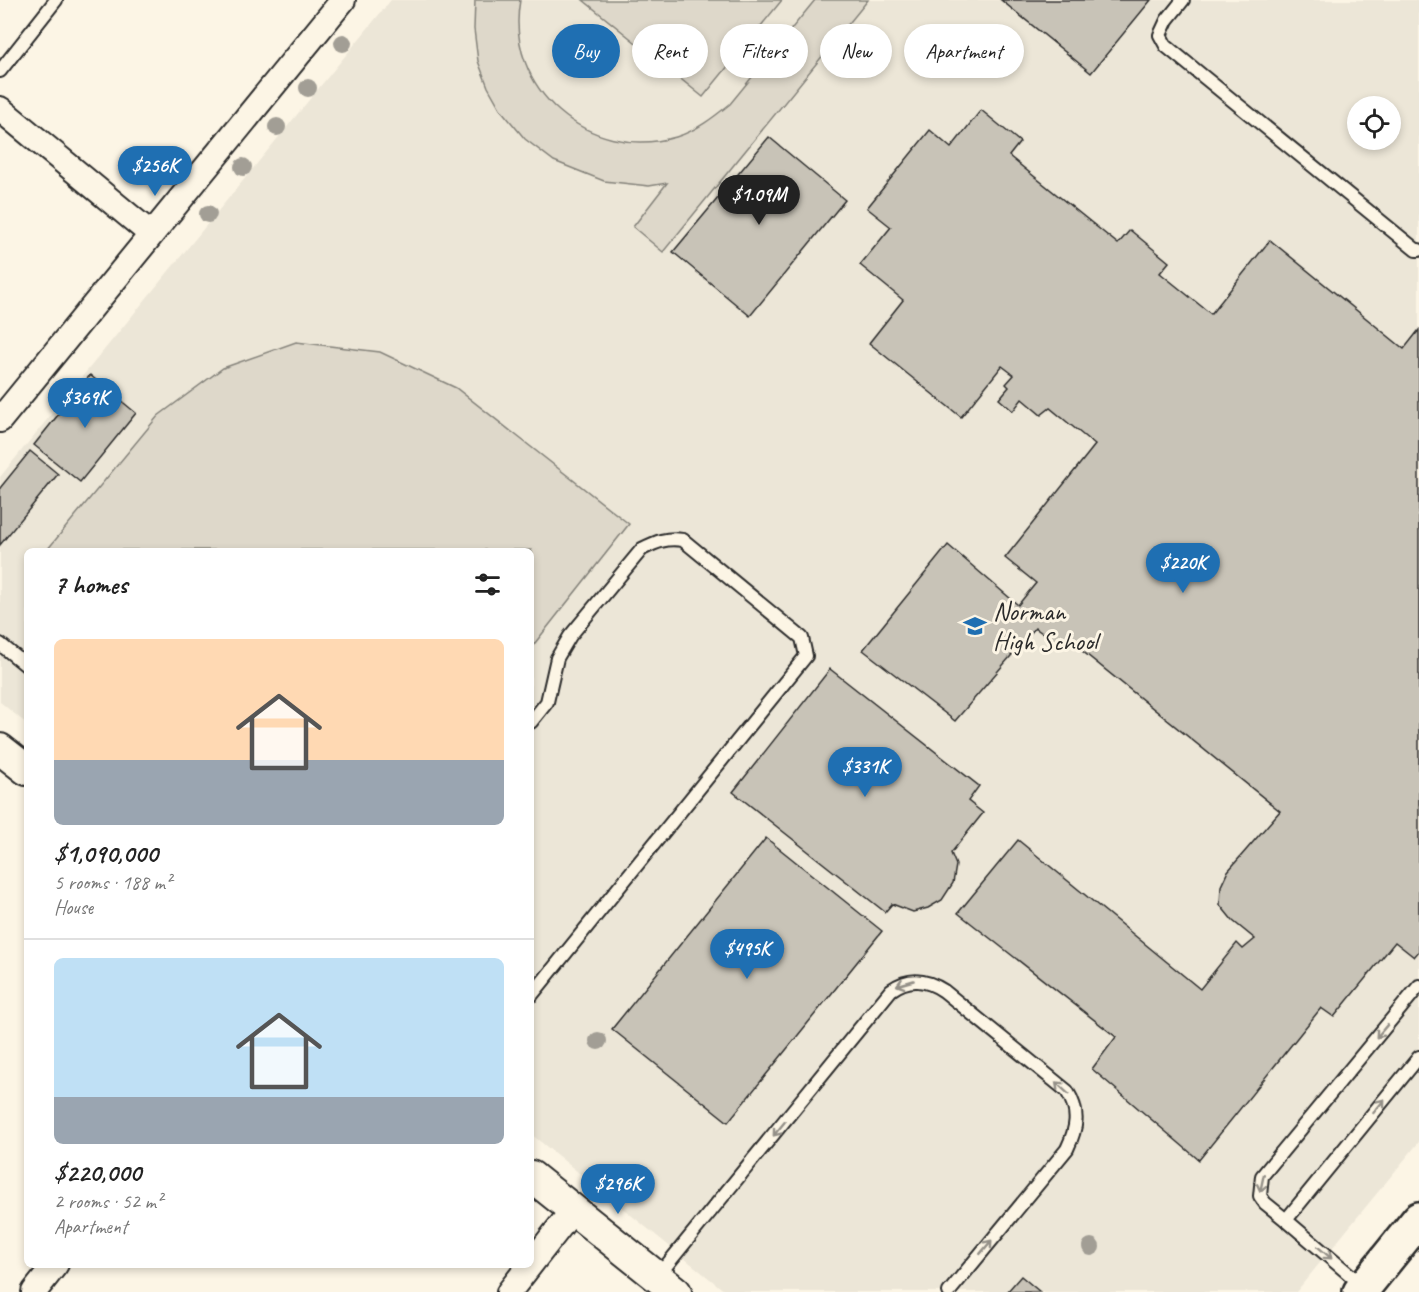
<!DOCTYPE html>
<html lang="en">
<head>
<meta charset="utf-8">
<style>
	:root { --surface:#fff; --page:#f2f2f2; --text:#222; --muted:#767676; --line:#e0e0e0; --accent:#1f6fb2 }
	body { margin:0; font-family:Caveat,sans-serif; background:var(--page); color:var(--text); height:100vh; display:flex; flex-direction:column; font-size:22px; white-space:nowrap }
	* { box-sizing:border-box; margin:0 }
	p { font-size:20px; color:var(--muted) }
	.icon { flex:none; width:33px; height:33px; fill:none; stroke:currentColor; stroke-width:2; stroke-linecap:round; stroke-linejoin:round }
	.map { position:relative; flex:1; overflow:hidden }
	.details { position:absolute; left:24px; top:548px; width:510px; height:720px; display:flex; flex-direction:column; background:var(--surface); border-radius:9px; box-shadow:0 3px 9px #0003 }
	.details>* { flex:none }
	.hud { position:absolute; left:552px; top:24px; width:570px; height:54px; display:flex; gap:12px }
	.fabs { position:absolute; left:1347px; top:96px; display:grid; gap:12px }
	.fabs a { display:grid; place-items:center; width:54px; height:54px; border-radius:50%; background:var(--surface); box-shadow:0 3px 9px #0003; font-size:30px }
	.price { position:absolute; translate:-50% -51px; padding:0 14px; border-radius:21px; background:var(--accent); color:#fff; font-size:20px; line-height:39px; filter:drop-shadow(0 2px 3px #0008) }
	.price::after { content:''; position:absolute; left:50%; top:36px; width:18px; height:14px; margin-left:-9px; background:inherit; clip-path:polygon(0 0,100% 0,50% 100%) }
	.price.on { background:#222; color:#fff }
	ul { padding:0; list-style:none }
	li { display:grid; align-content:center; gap:12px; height:318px; padding:0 30px }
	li+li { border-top:2px solid var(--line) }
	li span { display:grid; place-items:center; height:186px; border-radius:9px; color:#555 }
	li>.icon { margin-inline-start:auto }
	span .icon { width:108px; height:108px; fill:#fffc; stroke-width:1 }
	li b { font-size:26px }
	h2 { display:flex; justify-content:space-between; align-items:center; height:72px; padding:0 30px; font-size:26px }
	.chip { padding:0 21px; border-radius:27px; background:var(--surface); box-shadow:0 3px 9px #0003; font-size:21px; line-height:54px }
	.chip.on { background:var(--accent); color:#fff }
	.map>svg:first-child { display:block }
	.built { fill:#ece6d7; fill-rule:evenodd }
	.green { fill:#ded8ca; stroke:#84827a; stroke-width:1.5 }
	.building { fill:#c8c3b7; stroke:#2b2b2b; stroke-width:1.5 }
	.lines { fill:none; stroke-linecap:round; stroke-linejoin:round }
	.service-casing { stroke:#2b2b2b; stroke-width:16 }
	.minor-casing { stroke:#2b2b2b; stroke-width:28 }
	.tertiary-casing { stroke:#2b2b2b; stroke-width:34 }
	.primary-casing { stroke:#2b2b2b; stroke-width:38 }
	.service { stroke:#fcf5e5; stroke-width:12 }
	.minor { stroke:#fcf5e5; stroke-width:24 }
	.tertiary { stroke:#fcf5e5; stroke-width:30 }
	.primary { stroke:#fcf5e5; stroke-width:33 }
	.tree { fill:#a29e95 }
	.oneway { stroke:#949088 }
	.labels { text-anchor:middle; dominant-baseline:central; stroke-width:6; stroke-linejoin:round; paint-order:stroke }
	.poi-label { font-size:26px; fill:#2b2b2b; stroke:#fcf5e5; text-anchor:start }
</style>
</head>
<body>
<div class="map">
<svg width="1419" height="1292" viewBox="0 0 1419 1292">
	<rect width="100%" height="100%" fill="#fcf5e5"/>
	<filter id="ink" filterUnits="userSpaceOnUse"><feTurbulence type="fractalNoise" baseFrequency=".0167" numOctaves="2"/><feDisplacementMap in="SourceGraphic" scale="12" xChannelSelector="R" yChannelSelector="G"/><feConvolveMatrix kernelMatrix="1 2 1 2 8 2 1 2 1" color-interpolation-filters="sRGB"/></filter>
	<g filter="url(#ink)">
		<path class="built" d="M391,0H1419V1142L1296,1292H726L531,1134V550H27V724L0,702V477ZM1358,106H1390V140H1358Z"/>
		<g class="green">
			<path d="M475,0H520C504,89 589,162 676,137C696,131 714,117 730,104L815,0H868L663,252L633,227L667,183L649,186L604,181L554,161L525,139L501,110L488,87L478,61L474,29Z"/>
			<path d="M583,0H782L703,97Z"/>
			<path d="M296,342L380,352L456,388L629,524L531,648V550H47L158,416L223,368Z"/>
		</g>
		<g class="building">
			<path d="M1001,0H1151L1091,73Z"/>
			<path d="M981,110L1020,142L1009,156L1118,244L1130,230L1169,262L1160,273L1211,314L1270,240L1404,349L1419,330V951L1414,957L1395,942L1334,1017L1321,1008L1199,1160L1092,1069L1116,1037L958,913L1018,840L1200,989L1237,943L1243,949L1255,939L1233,921L1220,905L1221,886L1228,871L1280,811L1066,638L1058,644L1035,628L955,721L863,650L948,545L1018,605L1036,583L1005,558L1095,445L1050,408L1041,415L1022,399L1013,411L999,399L1009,387L1006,384L1014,375L1002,366L961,417L869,343L903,300L860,265L891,227L867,208L930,130L951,148Z"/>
			<path d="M769,137L845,200L750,316L673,252Z"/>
			<path d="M90,375L136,413L80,482L34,445Z"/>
			<path d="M30,451L58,474L0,545V488Z"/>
			<path d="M830,669L979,786L968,801L983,813L951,853L956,865L953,883L942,900L928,908L913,912L892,904L885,912L733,792Z"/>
			<path d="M766,838L882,931L728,1122L612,1029Z"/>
			<path d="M1021,1276L1040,1292H1007Z"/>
		</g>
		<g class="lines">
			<g class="service-casing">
				<g id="service">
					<path d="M1183,0L1167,20L1160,35L1166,46L1416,250H1419"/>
					<path d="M0,71L56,0"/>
					<path d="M0,644L27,666"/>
					<path d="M531,722L547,702L557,658L570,636L642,549C656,542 667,537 683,540L802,638L806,656L531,996"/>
					<path d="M1419,986L1262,1176L1260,1196L1265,1203L1286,1220L1419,1057"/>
					<path d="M1286,1220L1363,1286"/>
					<path d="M657,1277L891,990C909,977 926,979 944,991L1067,1091C1080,1112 1077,1128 1067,1149L949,1292"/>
				</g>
			</g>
			<g class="minor-casing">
				<g id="minor">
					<path d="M0,109L151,234"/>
					<path d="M0,420L343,0"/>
					<path d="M34,1292L56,1264"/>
					<path d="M509,1292L573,1210"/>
				</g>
			</g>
			<g class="tertiary-casing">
				<g id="tertiary">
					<path d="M0,749L27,770"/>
					<path d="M531,1176L676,1292"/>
				</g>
			</g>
			<g class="primary-casing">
				<path id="primary" d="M1360,1292L1419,1219"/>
			</g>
			<use href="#service" class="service"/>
			<use href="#minor" class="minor"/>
			<use href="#tertiary" class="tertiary"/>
			<use href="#primary" class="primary"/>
		</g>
		<g class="tree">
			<circle cx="343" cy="43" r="9"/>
			<circle cx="308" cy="88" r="9"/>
			<circle cx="277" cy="127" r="9"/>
			<circle cx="243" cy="167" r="9"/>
			<circle cx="208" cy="214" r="9"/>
			<circle cx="598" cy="1041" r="9"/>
			<circle cx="1091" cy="1247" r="9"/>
		</g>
		<defs><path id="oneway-shaft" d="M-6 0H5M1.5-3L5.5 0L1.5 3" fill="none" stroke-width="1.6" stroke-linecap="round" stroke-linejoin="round" transform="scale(1.5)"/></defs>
		<g class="oneway">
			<use href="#oneway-shaft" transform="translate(905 983) rotate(164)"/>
			<use href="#oneway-shaft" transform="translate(1382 1031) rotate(130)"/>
			<use href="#oneway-shaft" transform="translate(1062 1088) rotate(-137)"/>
			<use href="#oneway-shaft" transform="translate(1379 1106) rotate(-51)"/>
			<use href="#oneway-shaft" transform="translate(779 1129) rotate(129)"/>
			<use href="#oneway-shaft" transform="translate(1262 1183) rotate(102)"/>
			<use href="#oneway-shaft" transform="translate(986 1247) rotate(-50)"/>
			<use href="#oneway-shaft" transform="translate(1325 1253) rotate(41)"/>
		</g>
	</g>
	<defs>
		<g id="school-bare" transform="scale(1.8)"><path d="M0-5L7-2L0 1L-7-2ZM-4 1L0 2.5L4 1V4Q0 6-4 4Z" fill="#1f6fb2" stroke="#fcf5e5" stroke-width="2.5" paint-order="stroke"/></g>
	</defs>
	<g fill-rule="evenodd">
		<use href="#school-bare" x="975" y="626"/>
	</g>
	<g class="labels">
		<g class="poi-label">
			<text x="993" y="611">Norman<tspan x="993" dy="30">High School</tspan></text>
		</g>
	</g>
</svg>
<div class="fabs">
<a><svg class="icon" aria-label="locate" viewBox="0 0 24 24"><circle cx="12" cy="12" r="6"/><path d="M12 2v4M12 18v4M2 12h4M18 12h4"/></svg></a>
</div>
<b class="price" style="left:155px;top:197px">$256K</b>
<b class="price on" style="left:759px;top:226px">$1.09M</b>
<b class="price" style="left:85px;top:429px">$369K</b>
<b class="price" style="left:1183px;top:594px">$220K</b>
<b class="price" style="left:865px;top:798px">$331K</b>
<b class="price" style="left:747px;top:980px">$495K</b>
<b class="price" style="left:618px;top:1215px">$296K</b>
<div class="hud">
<a class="chip on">Buy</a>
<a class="chip">Rent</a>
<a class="chip">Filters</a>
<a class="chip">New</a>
<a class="chip">Apartment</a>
</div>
<section class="details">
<h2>7 homes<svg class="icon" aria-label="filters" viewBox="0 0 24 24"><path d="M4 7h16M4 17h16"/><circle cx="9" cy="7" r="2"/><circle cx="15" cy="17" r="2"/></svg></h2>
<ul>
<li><span style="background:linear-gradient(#ffd9b3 65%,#9aa5b1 0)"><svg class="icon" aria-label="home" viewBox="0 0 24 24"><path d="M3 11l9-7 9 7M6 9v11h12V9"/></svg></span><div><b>$1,090,000</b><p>5 rooms · 188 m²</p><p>House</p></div></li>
<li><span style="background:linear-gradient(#bfe0f5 75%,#9aa5b1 0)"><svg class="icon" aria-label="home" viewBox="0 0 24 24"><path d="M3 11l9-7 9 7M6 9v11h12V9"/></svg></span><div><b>$220,000</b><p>2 rooms · 52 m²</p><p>Apartment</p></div></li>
</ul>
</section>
</div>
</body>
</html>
